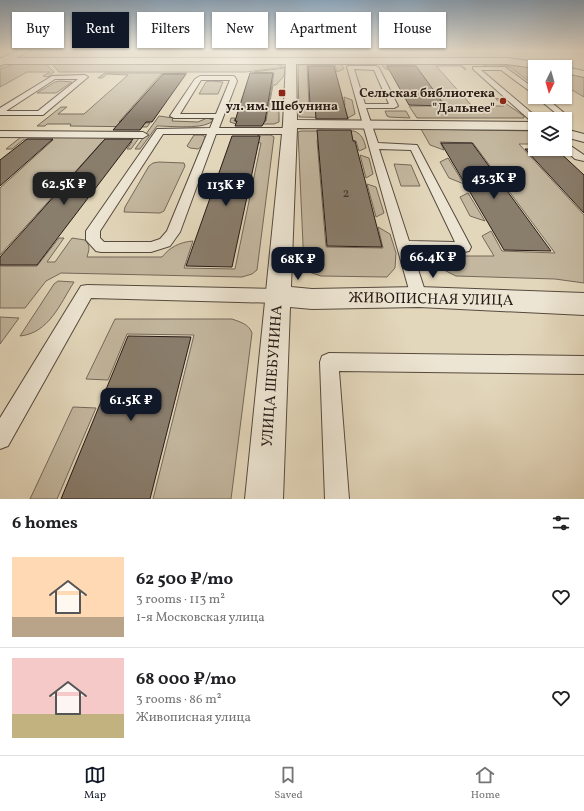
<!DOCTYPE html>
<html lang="en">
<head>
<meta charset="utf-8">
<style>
	:root { --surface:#fff; --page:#f6f6f6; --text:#202124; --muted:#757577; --line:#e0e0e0; --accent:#111827 }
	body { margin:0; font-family:Vollkorn,serif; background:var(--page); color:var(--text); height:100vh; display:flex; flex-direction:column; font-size:15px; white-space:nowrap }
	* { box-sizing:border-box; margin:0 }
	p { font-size:13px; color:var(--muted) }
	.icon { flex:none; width:22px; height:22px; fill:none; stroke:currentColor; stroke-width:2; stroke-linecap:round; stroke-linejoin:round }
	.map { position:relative; height:499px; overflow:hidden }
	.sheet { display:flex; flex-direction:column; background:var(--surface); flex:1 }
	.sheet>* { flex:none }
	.hud { position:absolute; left:12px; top:12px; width:560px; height:36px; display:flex; gap:8px }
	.needle { width:26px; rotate:185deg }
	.tools { position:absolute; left:528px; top:60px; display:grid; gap:8px }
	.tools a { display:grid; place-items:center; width:44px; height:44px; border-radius:0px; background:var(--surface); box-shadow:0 1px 3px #0004; font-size:20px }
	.price { position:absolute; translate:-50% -34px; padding:0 9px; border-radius:8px; background:var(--accent); color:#fff; font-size:13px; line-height:26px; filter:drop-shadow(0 1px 2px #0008) }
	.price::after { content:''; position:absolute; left:50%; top:24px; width:12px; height:9px; margin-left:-6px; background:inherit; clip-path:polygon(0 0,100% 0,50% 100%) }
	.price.current { background:#222; color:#fff }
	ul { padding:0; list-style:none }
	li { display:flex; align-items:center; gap:12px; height:100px; padding:0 12px }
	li+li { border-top:1px solid var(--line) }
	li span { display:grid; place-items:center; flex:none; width:112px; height:80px; border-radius:0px; color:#555 }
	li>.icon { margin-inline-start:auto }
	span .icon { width:48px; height:48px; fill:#fffc; stroke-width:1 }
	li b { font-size:17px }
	h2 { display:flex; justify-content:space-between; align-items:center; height:48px; padding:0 12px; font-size:17px }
	.chip { padding:0 14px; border-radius:0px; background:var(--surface); box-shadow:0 1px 3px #0004; font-size:14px; line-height:36px }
	.chip.current { background:var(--accent); color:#fff }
	.dock { display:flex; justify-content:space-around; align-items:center; height:56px; border-top:1px solid var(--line); background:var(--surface); font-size:11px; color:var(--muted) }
	.dock a { display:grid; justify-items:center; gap:2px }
	.dock .current { color:var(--accent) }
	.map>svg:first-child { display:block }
	.green { fill:#c3b79f; stroke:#75695a }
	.building { fill:#897d6c; stroke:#271b16 }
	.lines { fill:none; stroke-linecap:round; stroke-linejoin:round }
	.service-casing { stroke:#564a3f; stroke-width:2 }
	.minor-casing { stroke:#564a3f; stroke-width:2 }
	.tertiary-casing { stroke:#564a3f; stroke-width:2 }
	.service { fill:#ede5d3; fill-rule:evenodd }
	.minor { fill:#ede5d3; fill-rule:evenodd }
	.tertiary { fill:#ede5d3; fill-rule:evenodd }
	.poi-dot { fill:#8f2418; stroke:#ede5d3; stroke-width:1.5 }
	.labels { text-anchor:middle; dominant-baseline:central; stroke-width:3.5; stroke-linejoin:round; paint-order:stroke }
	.far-poi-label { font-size:13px; font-weight:bold; fill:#271b16; stroke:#ede5d3; text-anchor:end }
	.number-label { font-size:13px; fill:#40342c }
	.street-label { font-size:15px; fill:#271b16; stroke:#ede5d3 }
</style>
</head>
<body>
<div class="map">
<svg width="584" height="499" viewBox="0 0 584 499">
	<rect width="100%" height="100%" fill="#e3d7bb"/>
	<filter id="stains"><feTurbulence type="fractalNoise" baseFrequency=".005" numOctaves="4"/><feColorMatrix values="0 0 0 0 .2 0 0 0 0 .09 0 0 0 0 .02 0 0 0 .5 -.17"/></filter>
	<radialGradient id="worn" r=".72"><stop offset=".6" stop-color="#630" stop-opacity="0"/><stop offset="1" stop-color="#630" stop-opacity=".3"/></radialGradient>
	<g class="green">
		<path d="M336,63L342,65L344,69L337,72L335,65H307L309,105H345L344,97L352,100L355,114L348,118L299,117L298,65Z"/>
		<path d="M14,64H46L54,72L48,77L43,76L50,72H27L0,87V69Z"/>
		<path d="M52,64H275L285,67L246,72H59Z"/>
		<path d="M382,64L461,65L466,69L465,70L461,66H436L472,106H504L495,98L499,99L524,116V118H417L409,106H443L412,66H386L388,70L384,68Z"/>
		<path d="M484,64L535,67V77H527L532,81L527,80L510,67L484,66Z"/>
		<path d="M285,68L284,76L276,85H273L270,101H275L279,113V122L274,124H236L230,122L231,118H235L234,121H266L274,73L254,72Z"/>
		<path d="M105,73H187L161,74L119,122L150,123L147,127L70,126L71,124H47L45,126H37L61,107H67L58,114H84L128,75L107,74L102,78H98Z"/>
		<path d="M565,73L584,77V97L565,86Z"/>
		<path d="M60,81L72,82L56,93H37L55,82Z"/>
		<path d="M210,81L223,82L218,94H199L206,82Z"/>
		<path d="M385,111H406L410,118L389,117L387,116Z"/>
		<path d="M159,116L173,118L172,121L198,122L207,118L213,120C207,130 169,126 157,126L140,149H135Z"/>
		<path d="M421,129L535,131V144H519L584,215V283L555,279L456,276L444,270L437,256H494L482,236L491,231L502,251L555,253L473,143L440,142L444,150L430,145Z"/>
		<path d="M301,131H354C362,134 364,140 366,148L359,151L356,141L317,140L326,247L383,248L378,227L390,234L396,253L395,268L387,277L321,276L306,271L304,267L298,132Z"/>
		<path d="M194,135H202L206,137L202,146L198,149L190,148L187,146Z"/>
		<path d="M258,135H271L274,137L257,270L252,274L242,277L61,273L46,281L25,308H0V266H37L59,238H64L47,262H55L72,238L85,240C91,247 89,249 87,257H162C170,247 180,242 193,241L184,268L235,269L261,143L256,142Z"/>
		<path d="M22,136L139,138L131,149H127L132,142H102L0,255V188L53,140H23L12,149H6Z"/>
		<path d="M360,155L369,158L373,174L366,178Z"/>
		<path d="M448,158L464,184L449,178L440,162Z"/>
		<path d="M159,162L184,163L185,166L164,211L160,213L124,212L125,207L149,166L153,163Z"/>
		<path d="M394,164L411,165L420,186H401Z"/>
		<path d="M367,184L376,187L384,213L376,217Z"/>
		<path d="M468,193L485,221L470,216L460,197Z"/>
		<path d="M58,281L74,282C60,304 49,333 20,336L54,284Z"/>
		<path d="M0,317L19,318L0,344Z"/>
		<path d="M115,319H232C240,322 249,324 252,333L231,499H153L194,335L127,334L108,380L86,379Z"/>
		<path d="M73,407L96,408L57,499H30Z"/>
	</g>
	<g class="building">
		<path d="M308,66H334L348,119H316L315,105H310Z"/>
		<path d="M387,66H416L445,106L409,105Z"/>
		<path d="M250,73H273L265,121L262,126H235L237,121H235Z"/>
		<path d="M163,74H186L152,122H146L140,130H113Z"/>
		<path d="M317,130H351L353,141H355L382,247L327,246Z"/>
		<path d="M232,136H260L232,267L186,266Z"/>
		<path d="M27,139H53L0,186V160Z"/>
		<path d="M105,139H133L37,265H0V257Z"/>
		<path d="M441,143H472L551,251L504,250Z"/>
		<path d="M525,149H556L584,175V213Z"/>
		<path d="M128,336L191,337L150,499H61Z"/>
	</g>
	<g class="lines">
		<g class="service-casing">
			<g id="service">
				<path d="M348,66H376L379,68L398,106L394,108H366L378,143L417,145L471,247L469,251L464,252L412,251L427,297L425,302L419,304L413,302L411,297L347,67ZM354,69L374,70L389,104H365ZM379,149L411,150L455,242L409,241Z"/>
				<path d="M473,67H505L535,89V95L501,70H481L533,114H557L536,97H545L569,117L565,120L535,119V123L532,122L473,69Z"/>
				<path d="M52,76L85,75L88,77L43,115H0V108ZM55,79H78L38,111H6Z"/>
				<path d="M200,76H233L235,77L237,81L219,128H290L294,131L290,134H216L180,232L170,246L151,252H101L96,251L86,240V231L157,129L210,128L214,118H174L170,116L195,79ZM201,80H230L216,114H180ZM163,134H207L167,231L160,239L151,242H104L100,238V231Z"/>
				<path d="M0,131L143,132L148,135L143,138L0,137Z"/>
				<path d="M565,142L584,155V161L575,159L564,149Z"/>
				<path d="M87,285L279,289L285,291L287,296L285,301L279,303L91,298L8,446L0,449V418L81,286Z"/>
				<path d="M329,353L584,356V374L339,371L349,499H325L320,362L322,356Z"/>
			</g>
		</g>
		<g class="minor-casing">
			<g id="minor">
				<path d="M19,50H31L0,66V59Z"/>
				<path d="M291,58L296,61L297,120L535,122V130L297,128L291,287L312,289L419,287L584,293V315L419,307L312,309L290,307L283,499H245L283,124L286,61Z"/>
				<path d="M565,129L584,134V142L565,137Z"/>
			</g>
		</g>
		<g class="tertiary-casing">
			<g id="tertiary">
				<path d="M0,58H507L553,64L558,67L535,68L507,64H0Z"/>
				<path d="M565,67L584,71V77L565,73Z"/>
			</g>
		</g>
		<use href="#service" class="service"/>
		<use href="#minor" class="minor"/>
		<use href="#tertiary" class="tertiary"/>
	</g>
	<linearGradient id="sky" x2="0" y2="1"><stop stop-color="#8ca8c0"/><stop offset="0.42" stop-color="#f2ede0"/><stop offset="1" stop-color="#f2ede0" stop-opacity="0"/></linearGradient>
	<rect width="584" height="120" fill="url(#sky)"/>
	<g class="poi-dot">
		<rect x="278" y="89" width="8" height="8" rx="2"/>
		<circle cx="503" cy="101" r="4"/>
	</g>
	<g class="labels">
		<g class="far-poi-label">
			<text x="495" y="94">Сельская библиотека<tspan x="495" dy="15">"Дальнее"</tspan></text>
			<text x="282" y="107" text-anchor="middle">ул. им. Шебунина</text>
		</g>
		<g class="number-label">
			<text x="346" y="194">2</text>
		</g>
		<g class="street-label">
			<text transform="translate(431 300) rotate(1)">ЖИВОПИСНАЯ УЛИЦА</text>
			<text transform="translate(273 376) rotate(-86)">УЛИЦА ШЕБУНИНА</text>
		</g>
	</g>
	<rect width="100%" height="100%" filter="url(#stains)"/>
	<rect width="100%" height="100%" fill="url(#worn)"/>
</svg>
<div class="tools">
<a><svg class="needle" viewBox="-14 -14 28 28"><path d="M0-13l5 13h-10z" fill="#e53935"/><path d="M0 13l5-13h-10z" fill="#757577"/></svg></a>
<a><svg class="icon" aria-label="layers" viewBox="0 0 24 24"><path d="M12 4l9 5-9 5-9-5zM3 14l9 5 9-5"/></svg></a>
</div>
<b class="price" style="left:494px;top:200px">43.3K ₽</b>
<b class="price current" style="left:64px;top:206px">62.5K ₽</b>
<b class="price" style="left:226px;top:207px">113K ₽</b>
<b class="price" style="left:433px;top:279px">66.4K ₽</b>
<b class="price" style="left:298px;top:281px">68K ₽</b>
<b class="price" style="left:131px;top:422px">61.5K ₽</b>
<div class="hud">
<a class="chip">Buy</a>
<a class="chip current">Rent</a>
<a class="chip">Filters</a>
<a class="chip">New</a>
<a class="chip">Apartment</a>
<a class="chip">House</a>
</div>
</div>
<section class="sheet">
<h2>6 homes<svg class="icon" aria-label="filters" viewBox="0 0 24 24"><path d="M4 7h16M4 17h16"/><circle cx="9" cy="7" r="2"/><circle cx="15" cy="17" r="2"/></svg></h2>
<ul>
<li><span style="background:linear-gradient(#ffd9b3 75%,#b9a48a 0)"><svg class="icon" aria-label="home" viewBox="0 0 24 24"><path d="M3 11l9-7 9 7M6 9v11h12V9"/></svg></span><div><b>62 500 ₽/mo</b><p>3 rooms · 113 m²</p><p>1-я Московская улица</p></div><svg class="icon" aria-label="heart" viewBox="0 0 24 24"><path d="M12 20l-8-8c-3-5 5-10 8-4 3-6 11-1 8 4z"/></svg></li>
<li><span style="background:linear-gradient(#f6c9c9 70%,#c2b280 0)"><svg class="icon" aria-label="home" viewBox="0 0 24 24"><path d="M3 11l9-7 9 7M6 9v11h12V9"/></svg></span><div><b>68 000 ₽/mo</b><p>3 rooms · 86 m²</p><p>Живописная улица</p></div><svg class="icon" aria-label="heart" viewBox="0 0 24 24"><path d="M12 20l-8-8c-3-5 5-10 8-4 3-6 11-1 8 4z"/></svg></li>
</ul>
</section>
<nav class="dock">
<a class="current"><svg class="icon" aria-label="map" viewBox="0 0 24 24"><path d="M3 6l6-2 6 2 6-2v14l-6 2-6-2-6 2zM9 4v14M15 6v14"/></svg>Map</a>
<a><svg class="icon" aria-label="saved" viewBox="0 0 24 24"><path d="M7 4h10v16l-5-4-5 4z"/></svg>Saved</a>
<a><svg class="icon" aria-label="home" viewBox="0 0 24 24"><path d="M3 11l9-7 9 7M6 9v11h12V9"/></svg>Home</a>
</nav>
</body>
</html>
